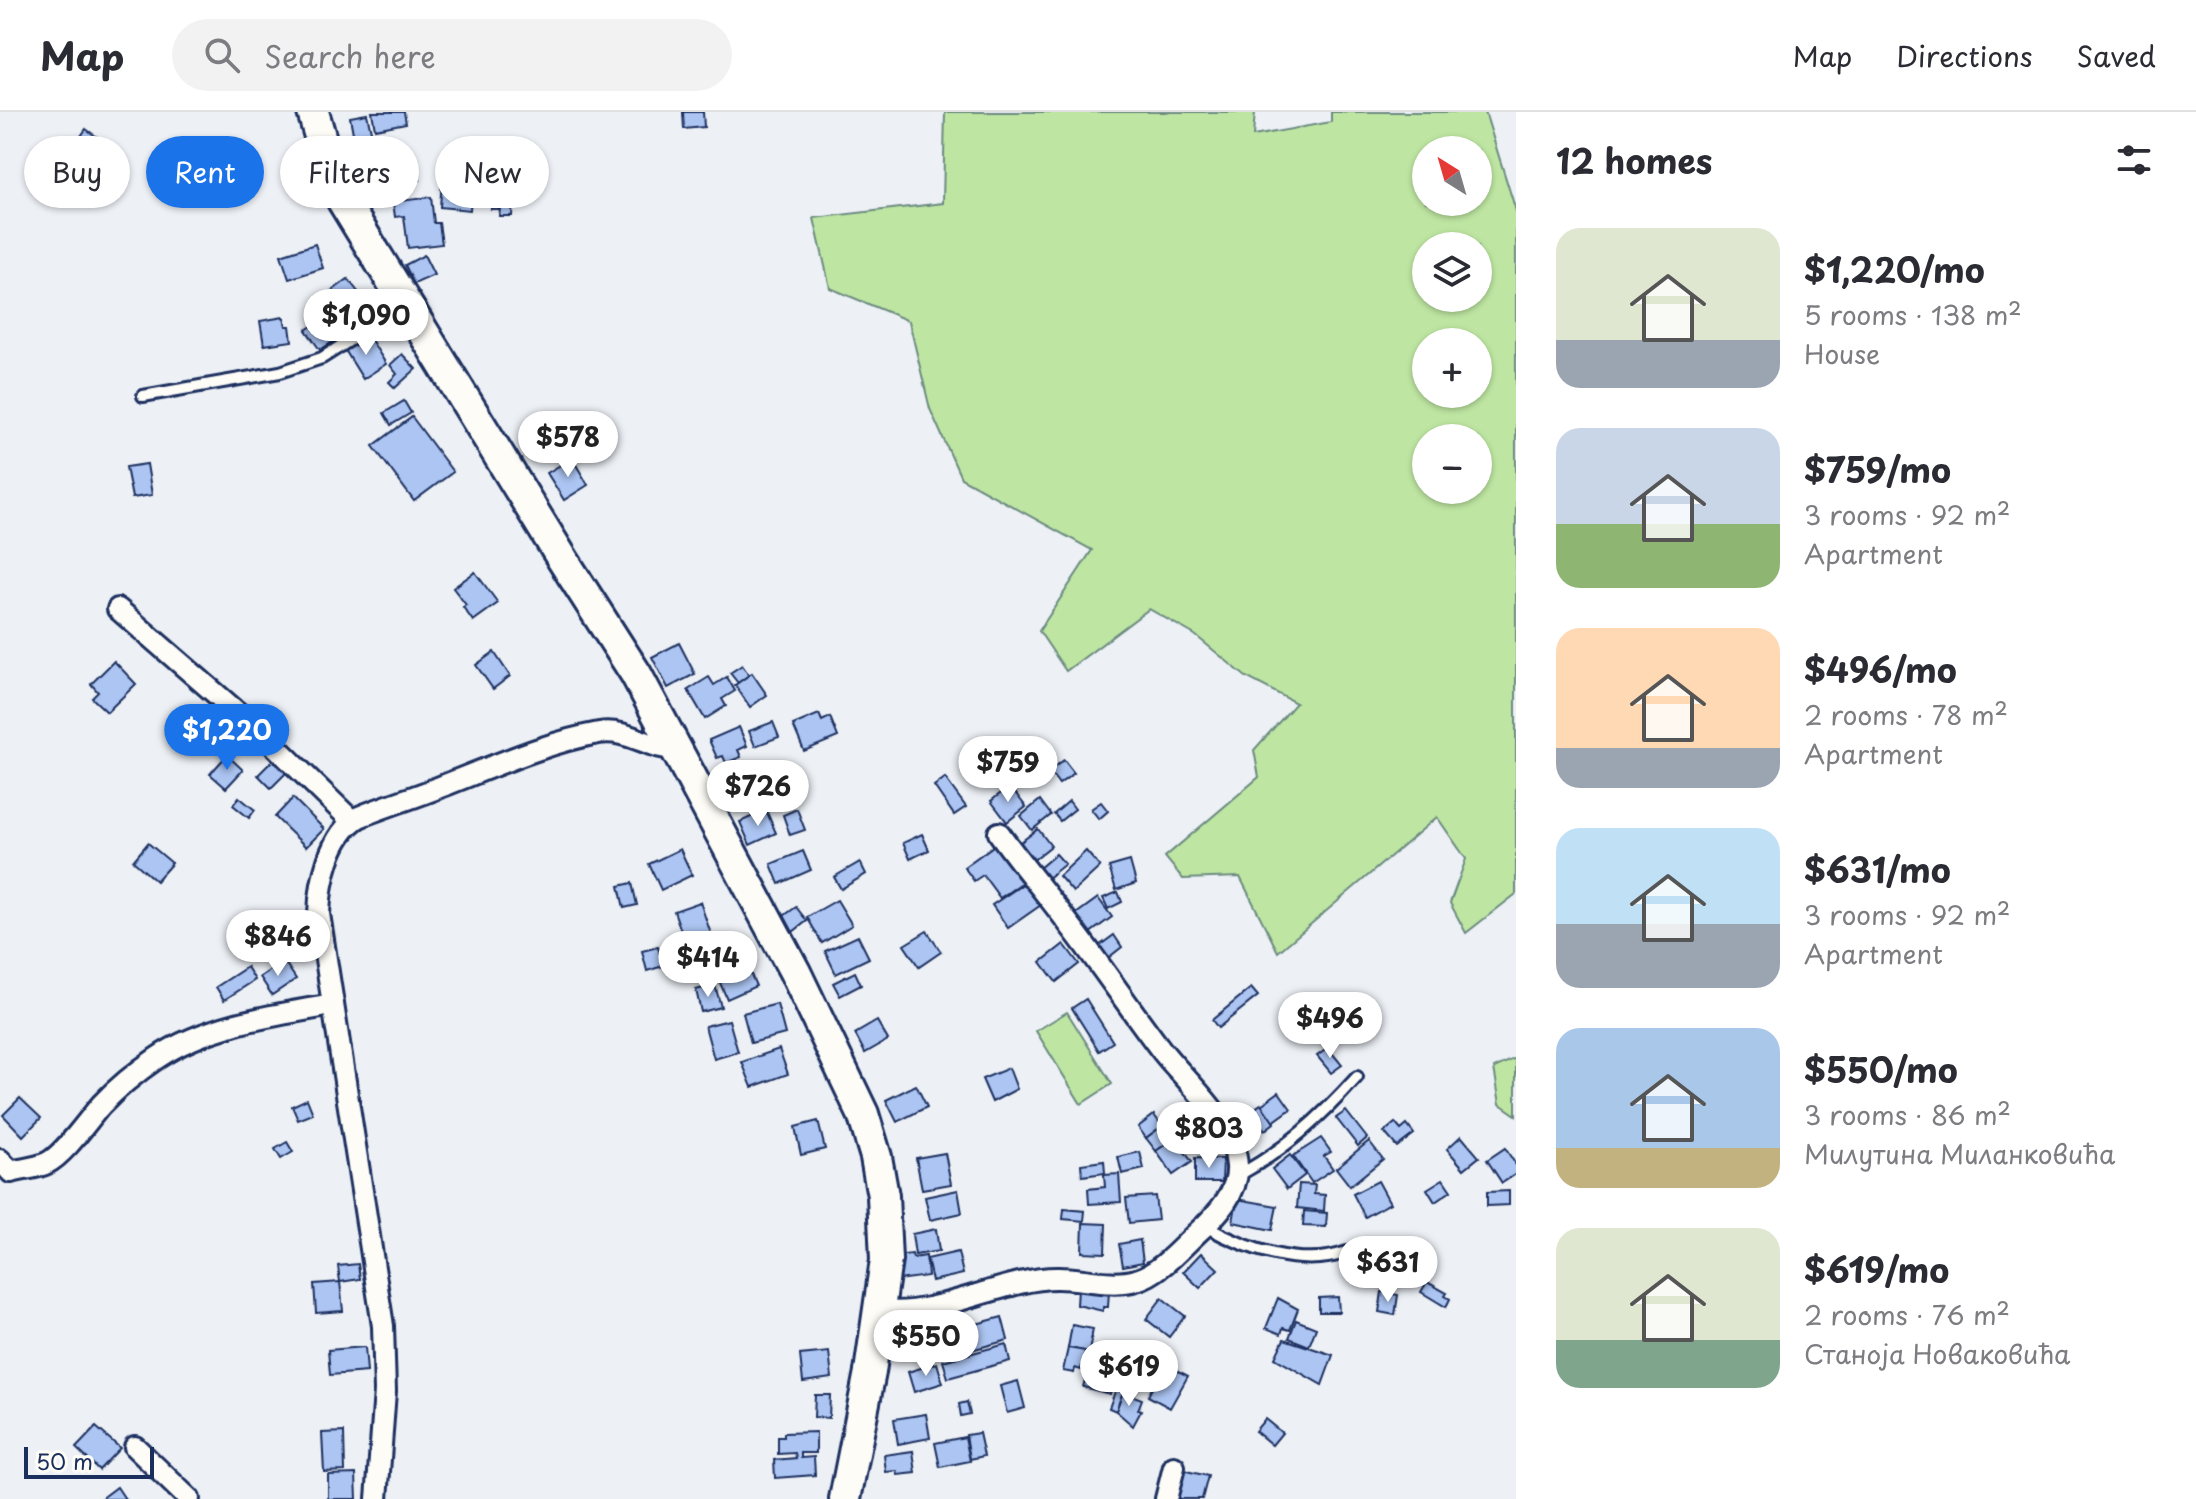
<!DOCTYPE html>
<html lang="en">
<head>
<meta charset="utf-8">
<style>
	:root { --surface:#fff; --page:#f2f2f3; --text:#2b2b33; --muted:#7c7c81; --line:#e1e1e2; --accent:#1a73e8 }
	body { margin:0; font-family:"Playpen Sans",sans-serif; background:var(--page); color:var(--text); height:100vh; display:flex; flex-direction:column; font-size:30px; white-space:nowrap }
	* { box-sizing:border-box; margin:0 }
	p { font-size:26px; color:var(--muted) }
	.icon { flex:none; width:44px; height:44px; fill:none; stroke:currentColor; stroke-width:2; stroke-linecap:round; stroke-linejoin:round }
	.map { position:relative; flex:1; overflow:hidden }
	.drawer { display:flex; flex-direction:column; background:var(--surface); width:680px }
	.drawer>* { flex:none }
	.guide { position:absolute; left:24px; top:24px; width:760px; height:72px; display:flex; gap:16px }
	.needle { width:52px; rotate:323deg }
	.controls { position:absolute; left:1412px; top:24px; display:grid; gap:16px }
	.controls a { display:grid; place-items:center; width:80px; height:80px; border-radius:50%; background:var(--surface); box-shadow:0 2px 6px #0004; font-size:40px }
	.scale { position:absolute; left:24px; bottom:20px; width:130px; box-sizing:border-box; padding-left:8px; border:4px solid #1b2f5e; border-top:0; font-size:22px; line-height:28px; white-space:nowrap; color:#1b2f5e; -webkit-text-stroke:6px #fdfcf7; paint-order:stroke }
	.price { position:absolute; translate:-50% -68px; padding:0 18px; border-radius:28px; background:#fff; color:#222; font-size:26px; line-height:52px; filter:drop-shadow(0 2px 4px #0008) }
	.price::after { content:''; position:absolute; left:50%; top:48px; width:24px; height:18px; margin-left:-12px; background:inherit; clip-path:polygon(0 0,100% 0,50% 100%) }
	.price.current { background:var(--accent); color:#fff }
	ul { padding:0; list-style:none }
	li { display:flex; align-items:center; gap:24px; height:200px; padding:0 40px }
	li span { display:grid; place-items:center; flex:none; width:224px; height:160px; border-radius:24px; color:#555 }
	li>.icon { margin-inline-start:auto }
	span .icon { width:96px; height:96px; fill:#fffc; stroke-width:1 }
	li b { font-size:34px }
	h2 { display:flex; justify-content:space-between; align-items:center; height:96px; padding:0 40px; font-size:34px }
	.pill { padding:0 28px; border-radius:36px; background:var(--surface); box-shadow:0 2px 6px #0004; font-size:28px; line-height:72px }
	.pill.current { background:var(--accent); color:#fff }
	header { display:flex; align-items:center; gap:48px; box-sizing:border-box; height:112px; padding:0 40px; background:var(--surface); border-bottom:2px solid var(--line) }
	header strong { font-size:38px }
	nav { display:flex; gap:44px; margin-inline-start:auto; font-size:28px }
	.search { width:560px; height:72px; background:var(--page); display:flex; align-items:center; gap:20px; box-sizing:border-box; padding:0 28px; border-radius:44px; color:var(--muted); font-size:30px }
	main { display:flex; flex:1; min-height:0 }
	.map>svg:first-child { display:block }
	.green { fill:#bee6a2; stroke:#6c8a80; stroke-width:2; fill-rule:evenodd }
	.building { fill:#acc5f2; stroke:#1b2f5e; stroke-width:2 }
	.lines { fill:none; stroke-linecap:round; stroke-linejoin:round }
	.lane-casing { stroke:#1b2f5e; stroke-width:16 }
	.street-casing { stroke:#1b2f5e; stroke-width:26 }
	.secondary-casing { stroke:#1b2f5e; stroke-width:36 }
	.lane { stroke:#fdfcf7; stroke-width:10 }
	.street { stroke:#fdfcf7; stroke-width:20 }
	.secondary { stroke:#fdfcf7; stroke-width:30 }
</style>
</head>
<body>
<header>
<strong>Map</strong>
<div class="search"><svg class="icon" aria-label="search" viewBox="0 0 24 24"><circle cx="10" cy="10" r="6"/><path d="M15 15l6 6"/></svg>Search here</div>
<nav><a>Map</a><a>Directions</a><a>Saved</a></nav>
</header>
<main>
<div class="map">
<svg width="1516" height="1387" viewBox="0 0 1516 1387">
	<rect width="100%" height="100%" fill="#edf1f6"/>
	<filter id="ink" filterUnits="userSpaceOnUse"><feTurbulence type="fractalNoise" baseFrequency=".0125" numOctaves="2"/><feDisplacementMap in="SourceGraphic" scale="16" xChannelSelector="R" yChannelSelector="G"/><feConvolveMatrix kernelMatrix="1 2 1 2 8 2 1 2 1" color-interpolation-filters="sRGB"/></filter>
	<g filter="url(#ink)">
		<g class="green">
			<path d="M945,0H1255L1253,24L1331,10V0H1485L1516,99V782L1466,821L1450,791L1466,747L1437,705L1278,840L1240,765L1183,767L1165,745L1259,665L1254,638L1296,591L1246,565L1195,523L1149,497L1066,559L1039,519L1092,438L961,366L930,297L909,209L830,176L814,106L943,91ZM1478,38V90H1426V38ZM1478,134V186H1426V134ZM1426,230H1478V282H1426ZM1426,326H1478V378H1426Z"/>
			<path d="M1067,900L1112,972L1081,992L1036,919Z"/>
			<path d="M1516,946V1003L1500,992L1494,956Z"/>
		</g>
		<g class="building">
			<path d="M372,0H404L406,11L375,17Z"/>
			<path d="M683,0H703L704,15L684,17Z"/>
			<path d="M367,2L373,28L355,32L350,5Z"/>
			<path d="M86,17L104,30L94,43L77,30Z"/>
			<path d="M448,36L473,37L471,65L446,64Z"/>
			<path d="M418,54L420,68L366,75L364,61Z"/>
			<path d="M501,66H514L512,104H499L500,97H491L492,78L501,79Z"/>
			<path d="M442,68L472,70L470,98L440,95Z"/>
			<path d="M431,85L434,111H439L442,132L408,136L404,104L395,105L393,90Z"/>
			<path d="M315,132L323,156L289,167L281,143Z"/>
			<path d="M424,143L434,163L414,172L405,153Z"/>
			<path d="M348,167L362,185L338,202L325,184Z"/>
			<path d="M334,199L338,206L344,202L352,213L347,216L349,219L320,238L306,218Z"/>
			<path d="M284,205L286,214H290L292,229L264,233L260,209Z"/>
			<path d="M368,223L386,252L363,267L345,238Z"/>
			<path d="M402,242L416,257L395,276L389,270L397,262L390,253Z"/>
			<path d="M404,289L411,301L391,313L384,301Z"/>
			<path d="M412,305L453,360L414,389L373,334Z"/>
			<path d="M563,313L574,333L558,343L547,322Z"/>
			<path d="M572,346L588,373L564,388L547,361Z"/>
			<path d="M147,352L152,383L132,386L126,355Z"/>
			<path d="M475,460L498,491L473,509L463,495L466,493L453,476Z"/>
			<path d="M679,531L695,562L668,576L652,545Z"/>
			<path d="M494,540L510,564L493,577L476,553Z"/>
			<path d="M114,549L136,572L107,600L92,586L98,580L91,572Z"/>
			<path d="M742,553L749,563L738,571L730,561Z"/>
			<path d="M752,561L767,583L750,595L735,573Z"/>
			<path d="M709,565L714,573L727,565L735,579L722,587L726,594L705,607L688,578Z"/>
			<path d="M819,602L822,609L830,605L838,625L804,639L793,613Z"/>
			<path d="M773,610L779,625L755,634L749,619Z"/>
			<path d="M739,615L747,634L738,638L741,645L726,651L723,644L717,646L709,628Z"/>
			<path d="M227,643L243,658L226,676L210,662Z"/>
			<path d="M1045,644L1050,650L1034,664L1028,657Z"/>
			<path d="M275,646L288,659L271,676L258,663Z"/>
			<path d="M1064,648L1074,661L1059,672L1049,659Z"/>
			<path d="M757,657L765,677L741,687L733,667Z"/>
			<path d="M945,666L966,695L954,703L934,674Z"/>
			<path d="M791,673L795,682L772,692L768,682Z"/>
			<path d="M1010,674L1026,695L1007,710L991,689Z"/>
			<path d="M239,685L255,698L249,706L233,693Z"/>
			<path d="M293,686L324,717L306,735L275,705Z"/>
			<path d="M1040,688L1051,703L1032,718L1021,704Z"/>
			<path d="M1069,689L1075,697L1060,709L1054,702Z"/>
			<path d="M1101,690L1108,699L1099,707L1091,697Z"/>
			<path d="M797,697L805,718L790,723L783,703Z"/>
			<path d="M766,698L776,721L750,733L740,710Z"/>
			<path d="M1038,717L1051,734L1027,753L1013,736Z"/>
			<path d="M922,722L929,738L910,747L903,731Z"/>
			<path d="M148,731L172,751L156,769L133,749Z"/>
			<path d="M996,732L1023,770L1000,786L983,763L974,769L964,755Z"/>
			<path d="M680,737L692,763L661,778L649,752Z"/>
			<path d="M803,739L811,758L779,772L771,752Z"/>
			<path d="M1086,739L1100,755L1073,780L1059,764Z"/>
			<path d="M1056,742L1065,752L1046,767L1038,757Z"/>
			<path d="M1130,749L1136,771L1116,778L1109,755Z"/>
			<path d="M860,750L866,762L841,777L834,765Z"/>
			<path d="M1026,770L1041,793L1008,816L992,793Z"/>
			<path d="M632,771L637,793L624,796L619,774Z"/>
			<path d="M1118,780L1122,790L1108,797L1103,786Z"/>
			<path d="M1098,786L1112,805L1090,821L1076,802Z"/>
			<path d="M837,788L852,813L822,831L807,805Z"/>
			<path d="M700,790L711,822L685,830L674,799Z"/>
			<path d="M796,795L807,809L789,823L778,808Z"/>
			<path d="M927,819L941,840L919,855L904,833Z"/>
			<path d="M1114,823L1122,835L1108,846L1099,834Z"/>
			<path d="M705,824L712,847L693,853L685,830Z"/>
			<path d="M858,824L869,846L836,862L825,839Z"/>
			<path d="M1064,832L1079,852L1056,870L1041,850Z"/>
			<path d="M658,835L663,854L647,859L642,839Z"/>
			<path d="M284,849L296,867L272,883L260,865Z"/>
			<path d="M746,851L756,874L727,887L717,864Z"/>
			<path d="M247,855L255,868L224,888L216,875Z"/>
			<path d="M855,860L861,873L840,884L833,871Z"/>
			<path d="M715,873L721,895L701,900L696,878Z"/>
			<path d="M1251,876L1258,884L1218,916L1212,908Z"/>
			<path d="M1086,887L1113,930L1099,939L1072,896Z"/>
			<path d="M777,892L785,922L751,931L743,901Z"/>
			<path d="M729,908L738,940L714,947L705,914Z"/>
			<path d="M877,909L888,928L865,941L855,922Z"/>
			<path d="M1328,936L1342,953L1331,961L1317,944Z"/>
			<path d="M779,937L788,962L752,975L742,950Z"/>
			<path d="M1009,956L1017,977L992,990L982,967Z"/>
			<path d="M916,973L927,995L897,1010L886,988Z"/>
			<path d="M1279,980L1291,997L1273,1010L1261,993Z"/>
			<path d="M20,986L41,1006L23,1024L3,1003Z"/>
			<path d="M307,987L313,1002L298,1008L292,994Z"/>
			<path d="M1261,992L1274,1011L1265,1018L1259,1010L1243,1022L1235,1010Z"/>
			<path d="M1198,995L1209,1010L1195,1021L1183,1006Z"/>
			<path d="M1346,999L1367,1026L1358,1034L1336,1006Z"/>
			<path d="M1154,1003L1162,1014L1146,1026L1138,1015Z"/>
			<path d="M818,1009L825,1037L801,1043L795,1015Z"/>
			<path d="M1395,1011L1401,1018L1407,1013L1414,1022L1397,1035L1384,1020Z"/>
			<path d="M1165,1012L1175,1026L1156,1039L1146,1026Z"/>
			<path d="M1461,1024L1479,1045L1464,1057L1447,1037Z"/>
			<path d="M1175,1026L1192,1050L1173,1063L1156,1039Z"/>
			<path d="M1321,1026L1331,1040L1324,1044L1333,1057L1312,1071L1293,1044Z"/>
			<path d="M1369,1029L1383,1047L1350,1074L1336,1056Z"/>
			<path d="M287,1030L293,1040L281,1047L275,1037Z"/>
			<path d="M1505,1036L1516,1053V1062L1502,1071L1487,1048Z"/>
			<path d="M1140,1040L1144,1057L1122,1062L1118,1045Z"/>
			<path d="M945,1041L951,1072L922,1077L916,1046Z"/>
			<path d="M1290,1043L1305,1063L1287,1077L1272,1057Z"/>
			<path d="M1195,1046L1223,1047L1222,1070H1195Z"/>
			<path d="M1104,1049L1105,1061L1082,1064L1081,1052Z"/>
			<path d="M1119,1062L1121,1090L1089,1092L1088,1077L1105,1075L1104,1063Z"/>
			<path d="M1443,1067L1451,1079L1435,1090L1427,1077Z"/>
			<path d="M1378,1069L1390,1091L1365,1105L1353,1082Z"/>
			<path d="M1299,1072L1315,1073L1314,1082L1325,1083L1324,1099L1297,1096Z"/>
			<path d="M958,1078L962,1101L930,1108L925,1085Z"/>
			<path d="M1509,1079V1093L1487,1094V1080Z"/>
			<path d="M1155,1084L1158,1108L1129,1111L1126,1086Z"/>
			<path d="M1237,1087L1277,1094L1272,1118L1233,1110Z"/>
			<path d="M1064,1097L1085,1099L1084,1109L1063,1107Z"/>
			<path d="M1304,1099L1327,1101L1326,1115L1303,1114Z"/>
			<path d="M1083,1111L1106,1112L1105,1141L1082,1140Z"/>
			<path d="M936,1117L939,1139L915,1143L912,1122Z"/>
			<path d="M1140,1128L1143,1150L1123,1154L1119,1132Z"/>
			<path d="M1399,1138L1428,1146L1424,1159L1413,1156L1412,1160L1402,1157L1404,1153L1395,1151Z"/>
			<path d="M958,1140L963,1162L932,1169L927,1147Z"/>
			<path d="M1201,1141L1218,1157L1200,1176L1183,1160Z"/>
			<path d="M912,1142L913,1146L926,1144L928,1164L898,1168L895,1144Z"/>
			<path d="M358,1152L360,1167L340,1170L338,1154Z"/>
			<path d="M340,1170L343,1199L316,1201L314,1172Z"/>
			<path d="M1427,1170L1447,1181L1445,1184L1450,1187L1446,1195L1421,1180Z"/>
			<path d="M1078,1177L1109,1179L1108,1195H1103V1199L1077,1193Z"/>
			<path d="M1382,1180L1398,1183L1395,1203L1379,1200Z"/>
			<path d="M1338,1185L1339,1200H1319V1186Z"/>
			<path d="M1162,1186L1185,1204L1169,1225L1146,1207Z"/>
			<path d="M1278,1186L1298,1197L1290,1218L1283,1216L1281,1222L1266,1216Z"/>
			<path d="M1002,1205L1008,1228L960,1241L954,1218Z"/>
			<path d="M1296,1208L1316,1216L1309,1234L1289,1226Z"/>
			<path d="M928,1211L935,1231L911,1240L904,1219Z"/>
			<path d="M1072,1213L1093,1217L1089,1240L1068,1236Z"/>
			<path d="M1284,1227L1333,1243L1322,1273L1275,1246Z"/>
			<path d="M1006,1232L1010,1249L948,1266L943,1249Z"/>
			<path d="M365,1235L367,1260L330,1263L328,1238Z"/>
			<path d="M1068,1236L1085,1239L1081,1258L1075,1256L1074,1261L1063,1259Z"/>
			<path d="M1130,1238L1149,1244L1142,1262L1124,1255Z"/>
			<path d="M829,1240L832,1266L803,1270L800,1243Z"/>
			<path d="M937,1251L943,1271L914,1280L908,1260Z"/>
			<path d="M1165,1252L1188,1264L1170,1296L1148,1284L1153,1274L1151,1273Z"/>
			<path d="M1089,1253L1116,1260L1110,1282L1083,1275Z"/>
			<path d="M1018,1269L1025,1296L1007,1301L1000,1274Z"/>
			<path d="M1116,1277L1123,1280L1116,1299L1109,1296Z"/>
			<path d="M1123,1280L1142,1287L1138,1298L1141,1299L1133,1314L1116,1299Z"/>
			<path d="M815,1283H830L829,1306L814,1305Z"/>
			<path d="M967,1290L970,1302L961,1304L959,1292Z"/>
			<path d="M926,1302L930,1326L898,1332L894,1307Z"/>
			<path d="M1265,1307L1282,1321L1272,1333L1255,1319Z"/>
			<path d="M96,1315L120,1336L99,1358L76,1336Z"/>
			<path d="M344,1320L345,1359L324,1360L322,1321Z"/>
			<path d="M816,1320V1341H801V1346L814,1345L815,1363L775,1366L774,1348L796,1346L795,1341L778,1342V1325H784V1321Z"/>
			<path d="M979,1321L984,1344L970,1347L966,1323Z"/>
			<path d="M965,1325L970,1349L940,1355L935,1331Z"/>
			<path d="M913,1339L916,1361L898,1363L897,1359L886,1360L884,1343Z"/>
			<path d="M1182,1358L1208,1364L1202,1387H1176Z"/>
			<path d="M356,1362L357,1387H328V1363Z"/>
			<path d="M117,1375L125,1387H101Z"/>
		</g>
		<g class="lines">
			<g class="lane-casing">
				<g id="lane">
					<path d="M143,284L280,260L322,246L404,194"/>
					<path d="M1237,1064C1284,1039 1321,1005 1357,965"/>
					<path d="M1205,1114C1246,1137 1301,1157 1347,1140"/>
				</g>
			</g>
			<g class="street-casing">
				<g id="street">
					<path d="M118,497L269,628L352,709"/>
					<path d="M0,1048L11,1060C22,1057 37,1056 47,1051C64,1043 87,1009 101,993C117,976 138,959 157,946C207,912 275,903 333,893"/>
					<path d="M880,1198C929,1209 1005,1165 1058,1166C1083,1166 1112,1175 1136,1168C1159,1162 1181,1136 1198,1120C1216,1104 1239,1080 1237,1054C1234,1007 1185,970 1159,935C1128,894 1100,852 1069,812C1046,781 1021,752 999,721"/>
					<path d="M135,1335L189,1387"/>
					<path d="M377,1387L385,1279L383,1214L319,802C320,771 329,723 359,705C385,694 413,686 440,675C492,655 544,631 599,621C628,616 652,639 676,636"/>
					<path d="M1166,1387L1174,1355"/>
				</g>
			</g>
			<g class="secondary-casing">
				<path id="secondary" d="M313,0L332,66L343,89L563,448L636,562L795,860L863,1002L876,1045L883,1084L886,1148L870,1260L845,1387"/>
			</g>
			<use href="#lane" class="lane"/>
			<use href="#street" class="street"/>
			<use href="#secondary" class="secondary"/>
		</g>
	</g>
</svg>
<div class="controls">
<a><svg class="needle" viewBox="-14 -14 28 28"><path d="M0-13l5 13h-10z" fill="#e53935"/><path d="M0 13l5-13h-10z" fill="#7c7c81"/></svg></a>
<a><svg class="icon" aria-label="layers" viewBox="0 0 24 24"><path d="M12 4l9 5-9 5-9-5zM3 14l9 5 9-5"/></svg></a>
<a>+</a>
<a>−</a>
</div>
<div class="scale">50 m</div>
<b class="price" style="left:366px;top:245px">$1,090</b>
<b class="price" style="left:568px;top:367px">$578</b>
<b class="price current" style="left:227px;top:660px">$1,220</b>
<b class="price" style="left:1008px;top:692px">$759</b>
<b class="price" style="left:758px;top:716px">$726</b>
<b class="price" style="left:278px;top:866px">$846</b>
<b class="price" style="left:708px;top:887px">$414</b>
<b class="price" style="left:1330px;top:948px">$496</b>
<b class="price" style="left:1209px;top:1058px">$803</b>
<b class="price" style="left:1388px;top:1192px">$631</b>
<b class="price" style="left:926px;top:1266px">$550</b>
<b class="price" style="left:1129px;top:1296px">$619</b>
<div class="guide">
<a class="pill">Buy</a>
<a class="pill current">Rent</a>
<a class="pill">Filters</a>
<a class="pill">New</a>
</div>
</div>
<section class="drawer">
<h2>12 homes<svg class="icon" aria-label="filters" viewBox="0 0 24 24"><path d="M4 7h16M4 17h16"/><circle cx="9" cy="7" r="2"/><circle cx="15" cy="17" r="2"/></svg></h2>
<ul>
<li><span style="background:linear-gradient(#dfe7d0 70%,#9aa5b1 0)"><svg class="icon" aria-label="home" viewBox="0 0 24 24"><path d="M3 11l9-7 9 7M6 9v11h12V9"/></svg></span><div><b>$1,220/mo</b><p>5 rooms · 138 m²</p><p>House</p></div></li>
<li><span style="background:linear-gradient(#c9d6e8 60%,#8fb573 0)"><svg class="icon" aria-label="home" viewBox="0 0 24 24"><path d="M3 11l9-7 9 7M6 9v11h12V9"/></svg></span><div><b>$759/mo</b><p>3 rooms · 92 m²</p><p>Apartment</p></div></li>
<li><span style="background:linear-gradient(#ffd9b3 75%,#9aa5b1 0)"><svg class="icon" aria-label="home" viewBox="0 0 24 24"><path d="M3 11l9-7 9 7M6 9v11h12V9"/></svg></span><div><b>$496/mo</b><p>2 rooms · 78 m²</p><p>Apartment</p></div></li>
<li><span style="background:linear-gradient(#bfe0f5 60%,#9aa5b1 0)"><svg class="icon" aria-label="home" viewBox="0 0 24 24"><path d="M3 11l9-7 9 7M6 9v11h12V9"/></svg></span><div><b>$631/mo</b><p>3 rooms · 92 m²</p><p>Apartment</p></div></li>
<li><span style="background:linear-gradient(#a9c7e8 75%,#c2b280 0)"><svg class="icon" aria-label="home" viewBox="0 0 24 24"><path d="M3 11l9-7 9 7M6 9v11h12V9"/></svg></span><div><b>$550/mo</b><p>3 rooms · 86 m²</p><p>Милутина Миланковића</p></div></li>
<li><span style="background:linear-gradient(#dfe7d0 70%,#7fa58c 0)"><svg class="icon" aria-label="home" viewBox="0 0 24 24"><path d="M3 11l9-7 9 7M6 9v11h12V9"/></svg></span><div><b>$619/mo</b><p>2 rooms · 76 m²</p><p>Станоја Новаковића</p></div></li>
</ul>
</section>
</main>
</body>
</html>
